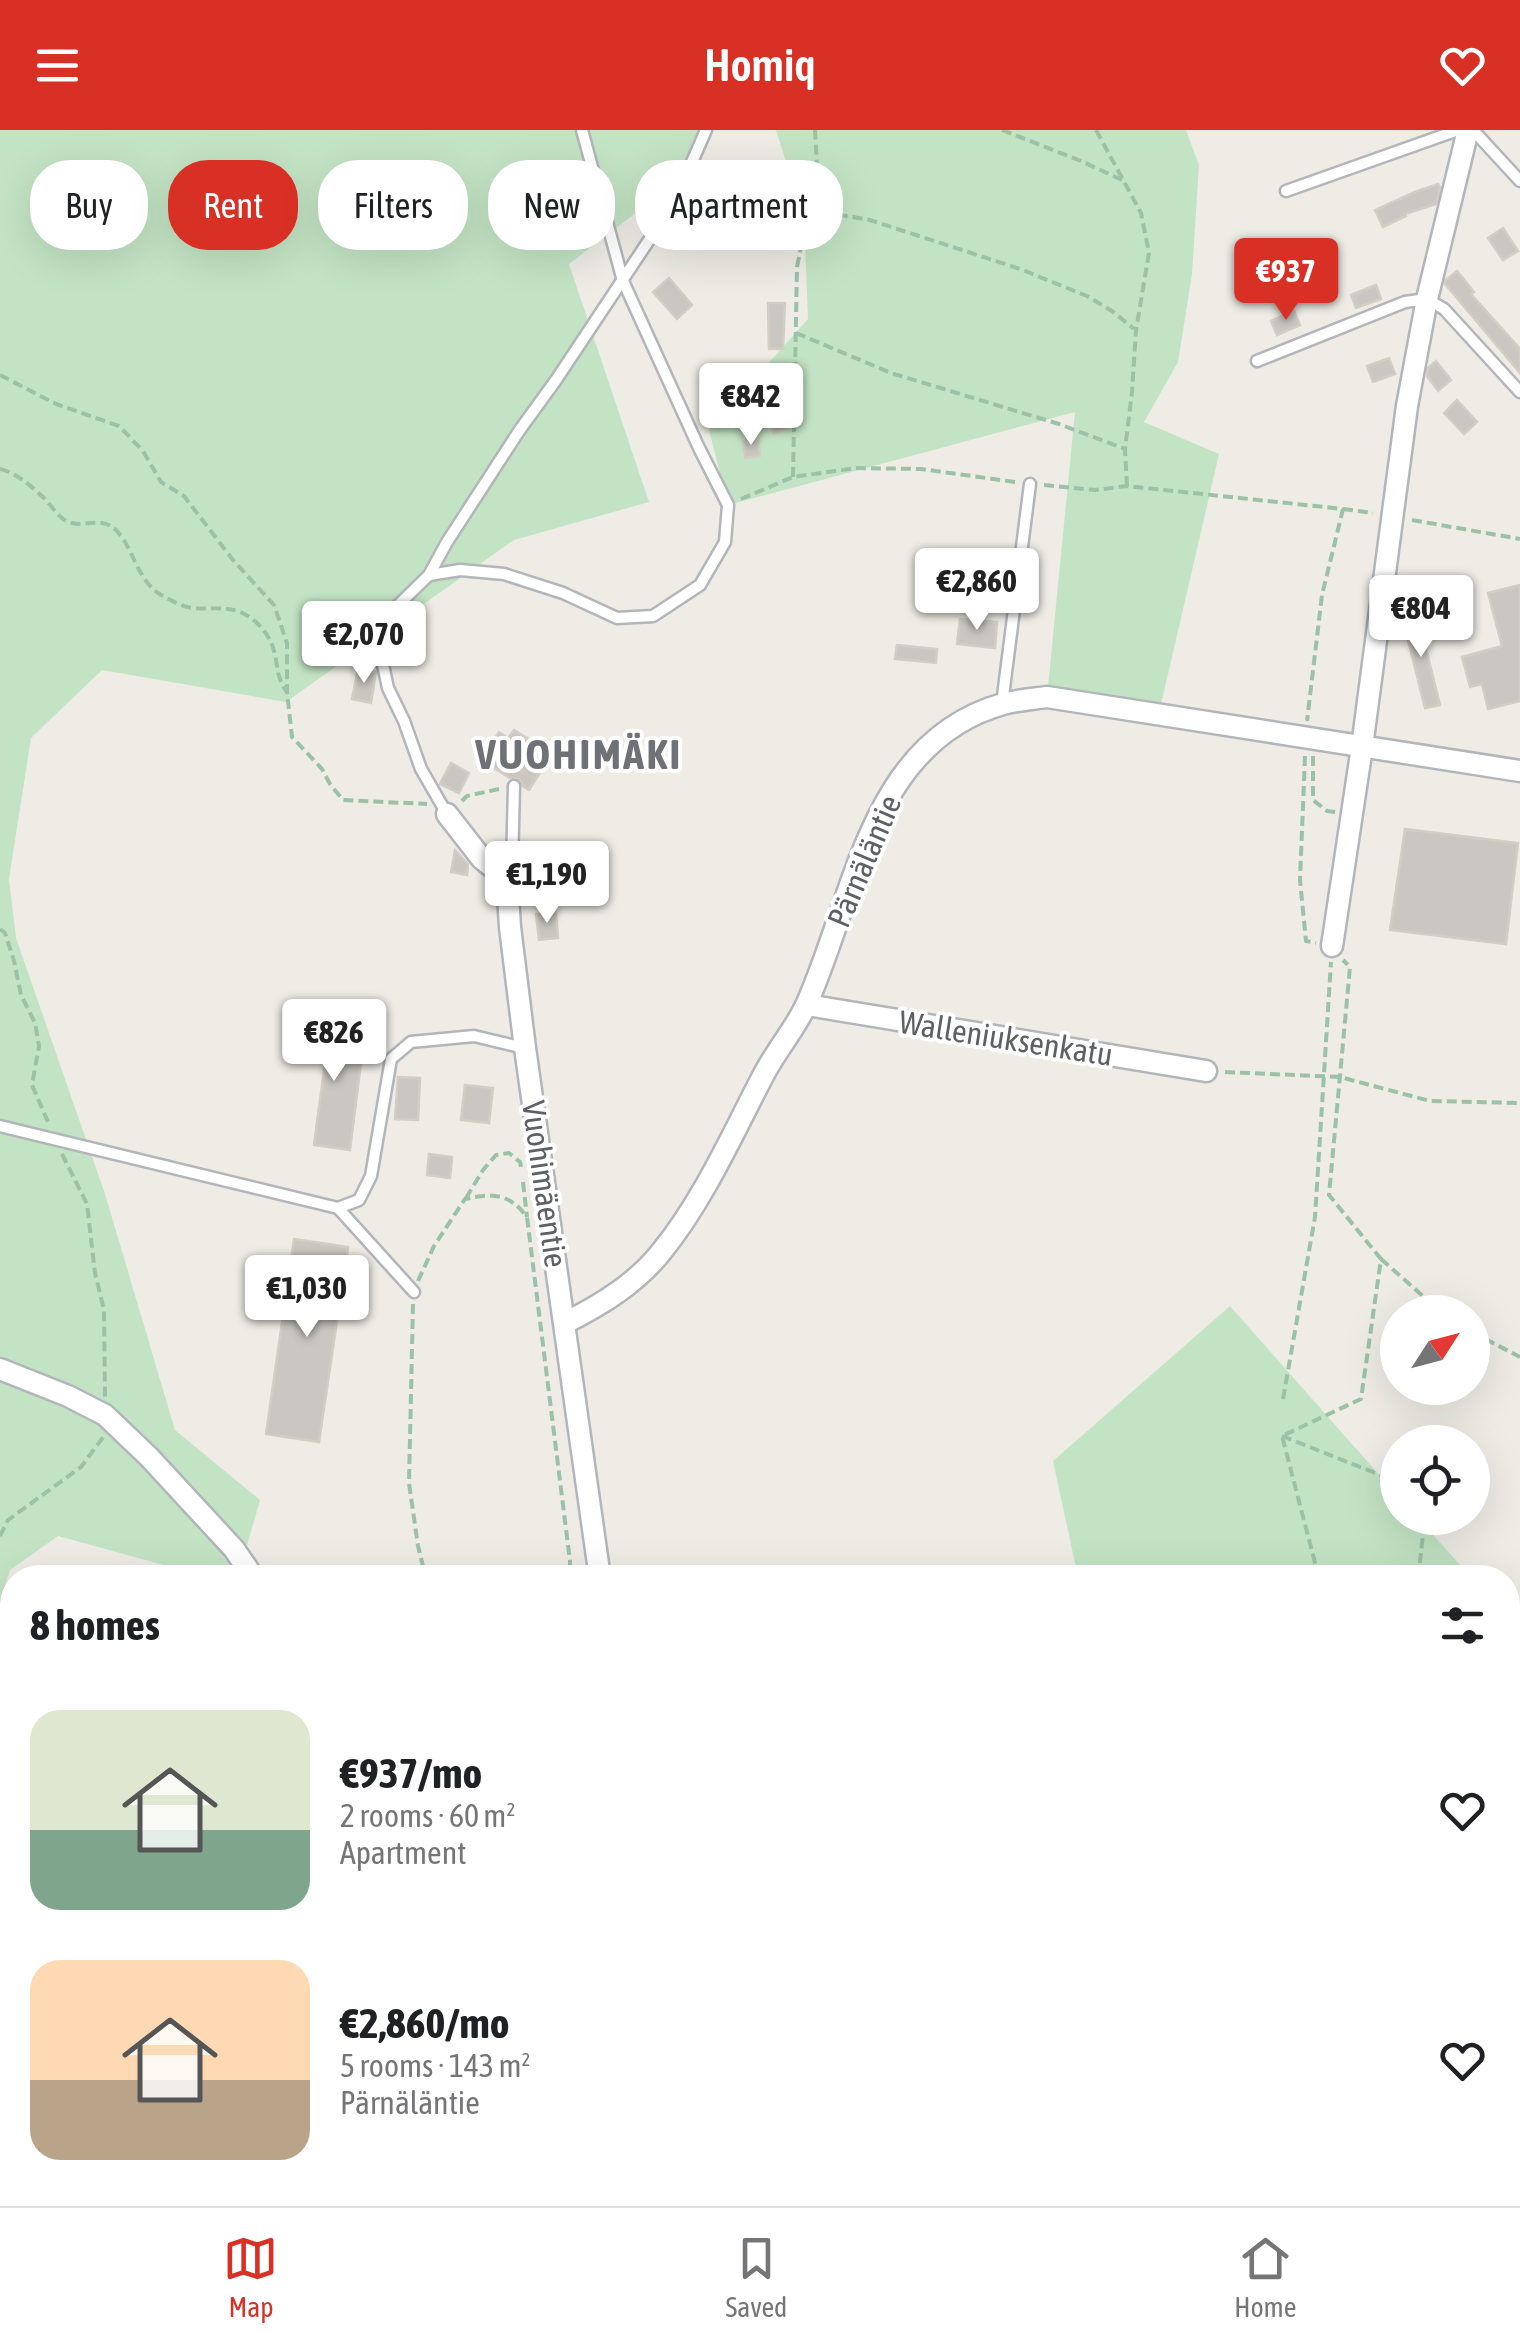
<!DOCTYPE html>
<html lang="en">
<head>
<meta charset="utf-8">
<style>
	:root { --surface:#fff; --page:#f6f6f6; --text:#202124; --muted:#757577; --line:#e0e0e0; --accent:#d93025 }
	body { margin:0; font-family:"Asap Condensed",sans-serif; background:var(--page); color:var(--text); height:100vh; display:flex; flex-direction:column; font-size:38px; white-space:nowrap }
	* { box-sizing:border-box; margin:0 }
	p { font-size:32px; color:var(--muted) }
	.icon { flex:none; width:55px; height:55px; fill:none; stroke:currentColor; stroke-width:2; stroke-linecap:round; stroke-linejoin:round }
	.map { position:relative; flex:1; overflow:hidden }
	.details { position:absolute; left:0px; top:1435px; width:1520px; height:642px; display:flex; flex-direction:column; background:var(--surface); border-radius:40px 40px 0 0; box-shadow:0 10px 40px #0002 }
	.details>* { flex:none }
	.guide { position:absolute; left:30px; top:30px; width:1000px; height:90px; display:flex; gap:20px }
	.needle { width:65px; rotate:54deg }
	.fabs { position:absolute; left:1380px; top:1165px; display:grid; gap:20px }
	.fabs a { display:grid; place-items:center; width:110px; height:110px; border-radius:50%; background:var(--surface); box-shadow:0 10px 40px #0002; font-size:50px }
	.price { position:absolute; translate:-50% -85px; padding:0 22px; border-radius:10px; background:#fff; color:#222; font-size:32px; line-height:65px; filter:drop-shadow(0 2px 5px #0008) }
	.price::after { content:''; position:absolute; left:50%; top:60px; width:30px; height:22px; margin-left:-15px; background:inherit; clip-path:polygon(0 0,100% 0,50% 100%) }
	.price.current { background:var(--accent); color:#fff }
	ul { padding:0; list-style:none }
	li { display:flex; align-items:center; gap:30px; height:250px; padding:0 30px }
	li span { display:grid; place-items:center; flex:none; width:280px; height:200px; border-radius:30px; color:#555 }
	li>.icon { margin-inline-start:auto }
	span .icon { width:120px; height:120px; fill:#fffc; stroke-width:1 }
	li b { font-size:42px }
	h2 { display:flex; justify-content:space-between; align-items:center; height:120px; padding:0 30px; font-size:42px }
	.tag { padding:0 35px; border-radius:40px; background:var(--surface); box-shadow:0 10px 40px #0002; font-size:35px; line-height:90px }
	.tag.current { background:var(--accent); color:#fff }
	header { display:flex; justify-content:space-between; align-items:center; height:130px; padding:0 30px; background:var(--accent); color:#fff; font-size:45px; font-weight:600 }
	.tabs { display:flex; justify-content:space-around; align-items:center; height:140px; border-top:2px solid var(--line); background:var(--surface); font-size:28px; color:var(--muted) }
	.tabs a { display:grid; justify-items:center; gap:5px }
	.tabs .current { color:var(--accent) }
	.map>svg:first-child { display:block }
	.green { fill:#c3e4c4 }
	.building { fill:#cac7c2; stroke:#d2cec3; stroke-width:2.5 }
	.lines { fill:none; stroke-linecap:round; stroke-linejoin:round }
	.service-casing { stroke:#b2b5b9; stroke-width:15 }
	.minor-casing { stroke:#b2b5b9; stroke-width:25 }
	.path { stroke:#9bc2a7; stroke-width:4; stroke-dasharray:10 5; stroke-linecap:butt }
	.service { stroke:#fff; stroke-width:10 }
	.minor { stroke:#fff; stroke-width:20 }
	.labels { text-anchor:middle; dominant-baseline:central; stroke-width:8; stroke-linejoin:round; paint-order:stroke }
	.street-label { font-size:32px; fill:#5d6064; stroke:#fff }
	.district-label { font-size:42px; font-weight:bold; letter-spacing:2.5px; fill:#6e7276; stroke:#fff }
</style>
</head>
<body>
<header><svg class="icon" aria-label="menu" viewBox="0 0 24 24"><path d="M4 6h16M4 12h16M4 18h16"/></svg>Homiq<svg class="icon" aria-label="heart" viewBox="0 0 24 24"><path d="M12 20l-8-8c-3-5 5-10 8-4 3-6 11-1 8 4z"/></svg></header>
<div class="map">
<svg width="1520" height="2076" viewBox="0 0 1520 2076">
	<rect width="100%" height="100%" fill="#eeece5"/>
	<g class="green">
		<path d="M0,0H705L688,43L569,134L649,372L514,410L286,572L102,540L31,608L9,749L16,808L105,1064L175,1300L260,1370L238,1447H201L200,1445L58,1406L10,1440L0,1472Z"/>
		<path d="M776,0H1186L1199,35L1192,144L1178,232L1144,292L1219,324L1159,583L1047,567L1075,282L728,375L709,300L808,189L804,88Z"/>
		<path d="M1230,1176L1397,1365L1398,1388H1418L1471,1447H1078L1053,1331Z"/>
		<path d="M618,2065H1494L1499,2076H620Z"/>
	</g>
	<g class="building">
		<path d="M1438,54L1440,58L1436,74L1405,84L1406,86L1383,97L1375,80L1415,62Z"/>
		<path d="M712,73L733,98L718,110L697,85Z"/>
		<path d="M1503,98L1518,121L1503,130L1488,108Z"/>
		<path d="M1457,141L1474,162L1471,164L1520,219V243L1445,154L1446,150Z"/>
		<path d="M669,148L692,175L677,189L653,162Z"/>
		<path d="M1376,155L1381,169L1356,178L1351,165Z"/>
		<path d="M768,173H785L783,219H769Z"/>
		<path d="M1294,181L1300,195L1277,205L1271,191Z"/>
		<path d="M1389,228L1395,244L1373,252L1367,236Z"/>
		<path d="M1436,231L1451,250L1438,261L1427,246L1428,238Z"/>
		<path d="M765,239L788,298L774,304L764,278L761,240Z"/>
		<path d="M1457,270L1477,292L1464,304L1444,283Z"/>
		<path d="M758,309L760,326L745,328L743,311Z"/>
		<path d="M1520,455V571L1488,579L1482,554L1470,557L1462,527L1502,516L1488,463Z"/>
		<path d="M1417,482L1440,575L1425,578L1402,486Z"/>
		<path d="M960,489L997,492L995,518L957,514Z"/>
		<path d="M897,515L937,519L936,533L895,529Z"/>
		<path d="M358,539L376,542L371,573L352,569Z"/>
		<path d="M514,600L535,613L531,620L548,630L529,660L523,656L519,649L510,648L481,630L499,602L508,608Z"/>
		<path d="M451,633L469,643L459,663L440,654Z"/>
		<path d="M1405,699L1518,713L1506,814L1390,800Z"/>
		<path d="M455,720L468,734L467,745L451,742Z"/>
		<path d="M556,782L558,808L539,810L536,784Z"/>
		<path d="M297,900L364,909L350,1020L314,1015L325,933L294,929Z"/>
		<path d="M398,947L420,948L418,990L395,989Z"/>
		<path d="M465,955L493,958L489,993L461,990Z"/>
		<path d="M429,1024L452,1027L450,1048L427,1045Z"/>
		<path d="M294,1109L348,1117L319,1312L266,1304Z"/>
	</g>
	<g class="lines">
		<g class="service-casing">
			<g id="service">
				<path d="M1473,0L1520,51"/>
				<path d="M1286,61L1458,0"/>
				<path d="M1257,231L1405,172L1427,169L1444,179L1520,262"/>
				<path d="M429,445L460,440L504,444L563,463L617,488L653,486L700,455L725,412L728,375L699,318L623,151L582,0"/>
				<path d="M1002,574L1030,354"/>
				<path d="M447,684L421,639L404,591L388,558L380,521L390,483L429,445L447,412L519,301L556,250L675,71L706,0"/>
				<path d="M508,749L512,737L514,656"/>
				<path d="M0,996L338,1078L359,1070L371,1046L391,929L411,912L474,906L524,918"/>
				<path d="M338,1078L414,1162"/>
			</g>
		</g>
		<g class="minor-casing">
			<g id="minor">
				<path d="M447,684L482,729L507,749L510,797L525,918L600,1448"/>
				<path d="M1332,816L1362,617L1407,276L1427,169L1468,0"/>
				<path d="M807,875L1206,941"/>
				<path d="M565,1193C601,1175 637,1153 662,1121C704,1069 733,1003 764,944C777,919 796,898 807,873C855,766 870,611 1003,574C1017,570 1033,569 1047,567L1520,641"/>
				<path d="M0,1239L68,1266L105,1285L149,1327L234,1419L254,1448"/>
				<path d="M1508,1808L1520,1810"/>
				<path d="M0,1903L12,1904"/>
				<path d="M247,2065L249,2076"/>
				<path d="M670,2076L673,2065"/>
			</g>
		</g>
		<g class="path">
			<path d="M1002,0L1081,31L1122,50"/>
			<path d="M1096,0L1141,83L1149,123L1136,200L1132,262L1125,319L1127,356"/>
			<path d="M699,51L747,85L802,112"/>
			<path d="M823,82L870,90L1020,139L1087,166L1112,181L1134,199"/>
			<path d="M796,203L891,243L1059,294L1125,319"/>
			<path d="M0,245L56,274L119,296L143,321L161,352L184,366L233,430L274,475L287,513V562L292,607L322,639L330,654L343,670L427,674"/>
			<path d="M0,339C17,343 31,356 44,368C53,377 59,390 72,393C87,397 101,386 116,400C134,419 136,447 158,463C168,469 182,477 193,478C220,480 236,473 258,494C284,520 270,540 287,562"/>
			<path d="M793,347L797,137L802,112L823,82L817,35L815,0"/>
			<path d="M1044,355L1095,360L1127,356L1343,379L1322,465L1307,591"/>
			<path d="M741,369L793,347L856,338L921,339L1015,352"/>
			<path d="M1343,379L1373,383"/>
			<path d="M1412,390L1520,409"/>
			<path d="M1305,626L1300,750L1306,811L1316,813"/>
			<path d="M1313,626V670L1327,681L1336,682"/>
			<path d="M462,671L467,666L499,659"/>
			<path d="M0,799L5,803L14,831L21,865L35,893L39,916L32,955L48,992"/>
			<path d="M1225,942L1340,947L1430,971L1520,973"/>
			<path d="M62,1024L87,1074L95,1143L104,1180L105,1267"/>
			<path d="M523,1052L527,1087"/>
			<path d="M466,1068L483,1040L496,1025L509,1023L520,1032L521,1037"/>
			<path d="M1381,1129L1441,1182"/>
			<path d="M418,1151L434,1116L465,1069C493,1063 509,1063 527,1087L570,1431V1448"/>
			<path d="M413,1174L409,1353L418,1416L426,1448"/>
			<path d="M1472,1202L1520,1227"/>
			<path d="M1283,1269L1315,1087L1331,832"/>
			<path d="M1282,1306L1398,1352"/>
			<path d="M0,1406L8,1390L81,1337L104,1306"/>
			<path d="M1319,1448L1282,1306L1361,1269L1381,1129L1329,1065L1350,837L1343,830"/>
			<path d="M1418,1448L1425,1388"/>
			<path d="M1508,1500L1520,1510"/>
			<path d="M270,2065L272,2076"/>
			<path d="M1494,2065L1499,2076"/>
			<path d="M520,2076L521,2065"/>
		</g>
		<use href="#service" class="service"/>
		<use href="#minor" class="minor"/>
	</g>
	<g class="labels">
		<g class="street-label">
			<text transform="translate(864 731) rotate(-67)">Pärnäläntie</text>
			<text transform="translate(1006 908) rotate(9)">Walleniuksenkatu</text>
			<text transform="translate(545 1054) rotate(82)">Vuohimäentie</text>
		</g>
		<g class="district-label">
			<text x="579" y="624">VUOHIMÄKI</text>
		</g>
	</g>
</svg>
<div class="fabs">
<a><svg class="needle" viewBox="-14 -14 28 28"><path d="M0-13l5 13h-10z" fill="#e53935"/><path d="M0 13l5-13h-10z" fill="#757577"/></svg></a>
<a><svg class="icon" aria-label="locate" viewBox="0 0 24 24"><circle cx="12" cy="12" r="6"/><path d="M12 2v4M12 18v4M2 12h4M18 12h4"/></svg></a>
</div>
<b class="price current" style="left:1286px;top:193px">€937</b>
<b class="price" style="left:751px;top:318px">€842</b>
<b class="price" style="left:977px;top:503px">€2,860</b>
<b class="price" style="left:1421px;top:530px">€804</b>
<b class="price" style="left:364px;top:556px">€2,070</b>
<b class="price" style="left:547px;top:796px">€1,190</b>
<b class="price" style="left:334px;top:954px">€826</b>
<b class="price" style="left:307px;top:1210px">€1,030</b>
<div class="guide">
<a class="tag">Buy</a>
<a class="tag current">Rent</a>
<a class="tag">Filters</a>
<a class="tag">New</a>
<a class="tag">Apartment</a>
</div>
<section class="details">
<h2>8 homes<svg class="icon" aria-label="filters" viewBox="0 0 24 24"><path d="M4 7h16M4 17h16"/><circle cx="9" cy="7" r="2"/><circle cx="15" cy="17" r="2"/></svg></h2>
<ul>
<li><span style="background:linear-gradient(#dfe7d0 60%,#7fa58c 0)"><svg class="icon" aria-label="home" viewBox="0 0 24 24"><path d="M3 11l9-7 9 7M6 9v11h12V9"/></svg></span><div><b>€937/mo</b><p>2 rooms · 60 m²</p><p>Apartment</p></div><svg class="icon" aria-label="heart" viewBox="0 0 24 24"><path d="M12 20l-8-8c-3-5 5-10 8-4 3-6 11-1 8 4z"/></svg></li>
<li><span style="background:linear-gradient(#ffd9b3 60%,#b9a48a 0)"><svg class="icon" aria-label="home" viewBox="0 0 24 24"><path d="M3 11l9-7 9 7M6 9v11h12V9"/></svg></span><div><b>€2,860/mo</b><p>5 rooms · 143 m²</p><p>Pärnäläntie</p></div><svg class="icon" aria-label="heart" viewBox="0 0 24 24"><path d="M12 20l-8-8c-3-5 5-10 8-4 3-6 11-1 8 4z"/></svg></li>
</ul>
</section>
</div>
<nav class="tabs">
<a class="current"><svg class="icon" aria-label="map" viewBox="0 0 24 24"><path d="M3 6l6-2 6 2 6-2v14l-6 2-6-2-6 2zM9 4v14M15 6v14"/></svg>Map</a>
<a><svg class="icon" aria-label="saved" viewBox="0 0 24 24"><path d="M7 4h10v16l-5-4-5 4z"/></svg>Saved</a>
<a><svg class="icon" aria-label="home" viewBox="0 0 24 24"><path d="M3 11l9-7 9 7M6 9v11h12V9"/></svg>Home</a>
</nav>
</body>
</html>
